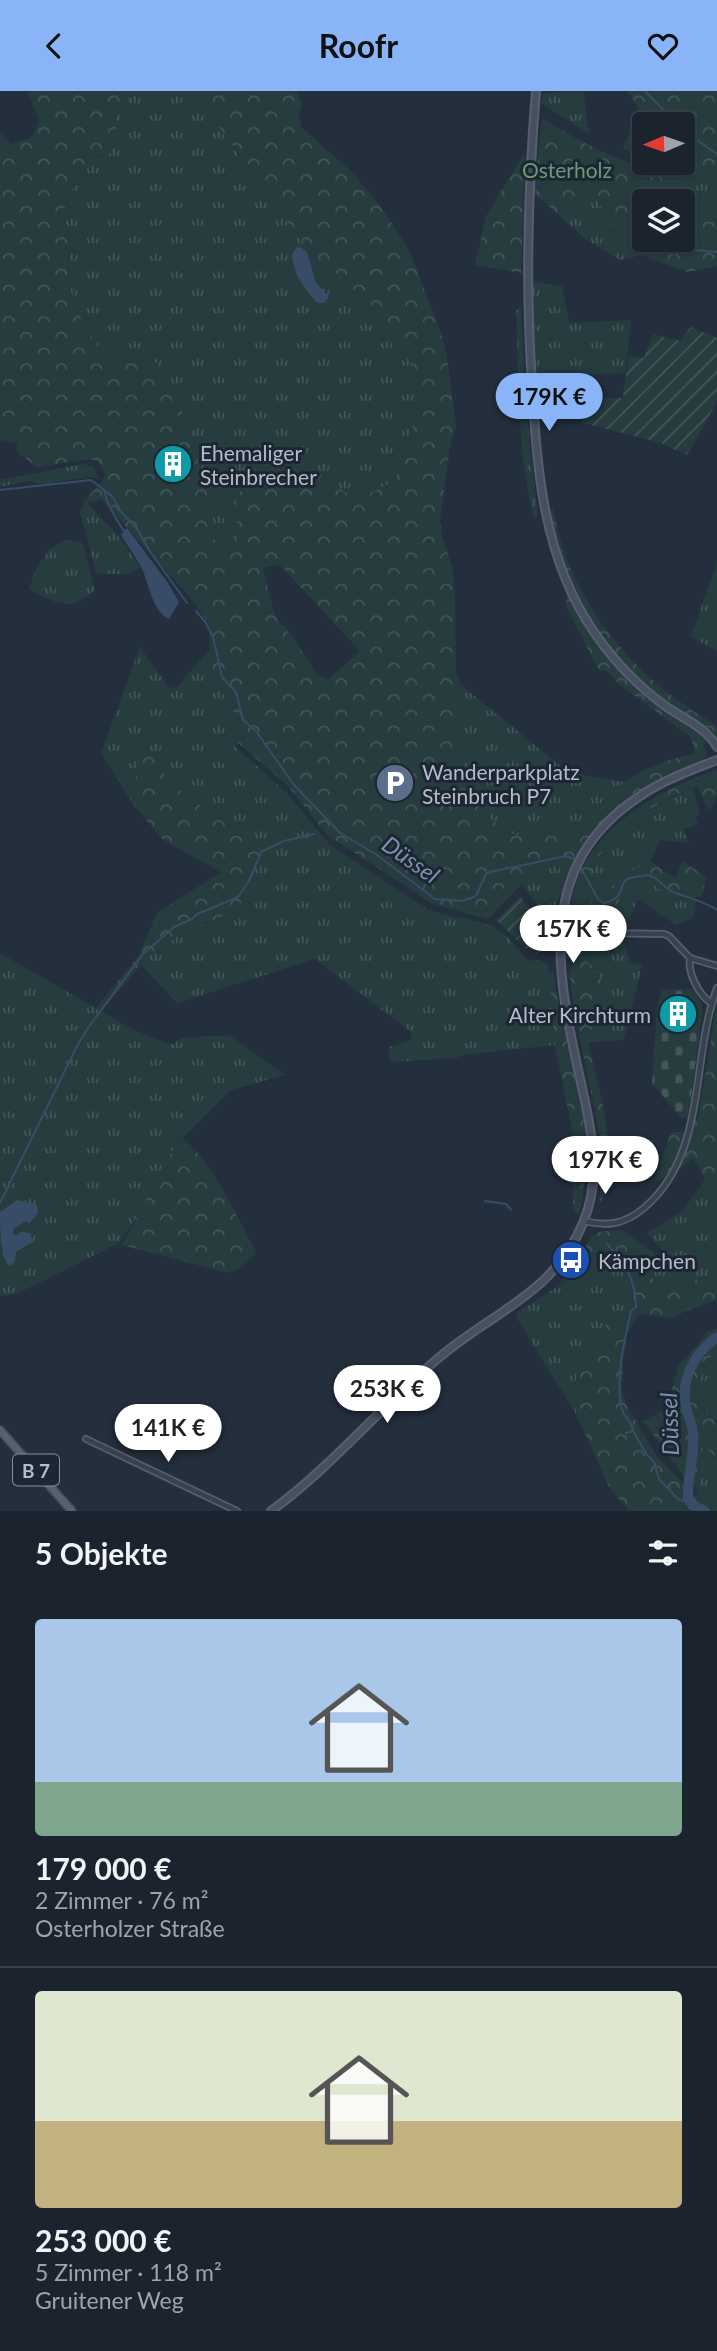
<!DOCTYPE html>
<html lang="de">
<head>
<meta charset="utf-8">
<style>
	:root { --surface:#1b232e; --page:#282f3a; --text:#f1f3f6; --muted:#a0a4aa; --line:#39404a; --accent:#8ab4f8 }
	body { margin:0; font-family:Lato,sans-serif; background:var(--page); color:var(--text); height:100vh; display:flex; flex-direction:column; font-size:26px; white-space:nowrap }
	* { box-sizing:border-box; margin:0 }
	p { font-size:23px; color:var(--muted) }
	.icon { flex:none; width:38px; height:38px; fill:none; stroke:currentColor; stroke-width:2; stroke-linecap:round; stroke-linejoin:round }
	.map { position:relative; height:1420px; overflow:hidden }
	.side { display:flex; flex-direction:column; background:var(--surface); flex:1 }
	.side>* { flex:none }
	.needle { width:46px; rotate:268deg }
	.buttons { position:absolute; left:632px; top:21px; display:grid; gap:14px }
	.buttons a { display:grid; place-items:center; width:63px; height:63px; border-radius:7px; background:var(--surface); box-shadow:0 2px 5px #0004,0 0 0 2px var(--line); font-size:35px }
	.price { position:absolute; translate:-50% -60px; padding:0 16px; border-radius:24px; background:#fff; color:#222; font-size:23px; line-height:46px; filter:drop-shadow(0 2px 4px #0008) }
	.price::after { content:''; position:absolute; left:50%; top:42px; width:21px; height:16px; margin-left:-10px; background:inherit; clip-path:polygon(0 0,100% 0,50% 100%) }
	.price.current { background:var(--accent); color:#111 }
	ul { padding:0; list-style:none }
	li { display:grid; align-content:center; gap:14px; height:371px; padding:0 35px }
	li+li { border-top:2px solid var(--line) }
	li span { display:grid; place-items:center; height:217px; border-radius:7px; color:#555 }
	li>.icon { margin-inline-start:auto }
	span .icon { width:126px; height:126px; fill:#fffc; stroke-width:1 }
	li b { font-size:30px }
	h2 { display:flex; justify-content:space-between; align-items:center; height:84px; padding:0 35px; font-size:30px }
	header { display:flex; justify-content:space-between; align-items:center; height:91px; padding:0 35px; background:var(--accent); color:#111; font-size:32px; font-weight:700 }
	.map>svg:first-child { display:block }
	.grass { fill:url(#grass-tufts); fill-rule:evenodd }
	.forest { fill:url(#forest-crowns); fill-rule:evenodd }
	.cemetery { fill:url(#cemetery-stones) }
	.garden { fill:url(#garden-furrows) }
	.water { fill:#394c67 }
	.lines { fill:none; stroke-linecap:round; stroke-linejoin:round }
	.stream { stroke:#394c67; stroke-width:2 }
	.river { stroke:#394c67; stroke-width:10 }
	.street-casing { stroke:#565f6c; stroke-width:8 }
	.secondary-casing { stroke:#565f6c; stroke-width:10 }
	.primary-casing { stroke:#414a57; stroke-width:10 }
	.street { stroke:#38414e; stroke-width:4.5 }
	.secondary { stroke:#465061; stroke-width:6 }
	.primary { stroke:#56606e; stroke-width:7 }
	.labels { text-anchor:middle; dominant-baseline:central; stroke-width:6; stroke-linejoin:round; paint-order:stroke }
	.shield { fill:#1d2633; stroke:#878f9c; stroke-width:2 }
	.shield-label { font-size:19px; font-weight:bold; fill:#b4bcc9 }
	.park-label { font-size:21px; fill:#6b9a76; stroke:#1d2633 }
	.poi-label { font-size:21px; fill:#b4bcc9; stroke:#1d2633; text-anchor:start }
	.water-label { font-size:23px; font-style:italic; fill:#7c92b1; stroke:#1d2633 }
</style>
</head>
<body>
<header><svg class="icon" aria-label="back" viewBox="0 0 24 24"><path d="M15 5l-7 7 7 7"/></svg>Roofr<svg class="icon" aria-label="heart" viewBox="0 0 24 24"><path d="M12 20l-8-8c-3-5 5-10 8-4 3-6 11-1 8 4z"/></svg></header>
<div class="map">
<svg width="717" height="1420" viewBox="0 0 717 1420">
	<defs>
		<pattern id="grass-tufts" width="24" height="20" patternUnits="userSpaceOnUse" patternTransform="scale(1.75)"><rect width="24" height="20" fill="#263c3f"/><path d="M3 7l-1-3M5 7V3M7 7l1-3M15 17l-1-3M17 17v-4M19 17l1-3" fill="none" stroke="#435659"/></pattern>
		<pattern id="forest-crowns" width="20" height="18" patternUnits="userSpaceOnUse" patternTransform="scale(1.75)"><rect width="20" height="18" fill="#263c3f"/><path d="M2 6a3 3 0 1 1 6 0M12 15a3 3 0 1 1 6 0" fill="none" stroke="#435659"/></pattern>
		<pattern id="cemetery-stones" width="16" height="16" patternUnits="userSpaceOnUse" patternTransform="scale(1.75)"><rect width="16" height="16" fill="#263c3f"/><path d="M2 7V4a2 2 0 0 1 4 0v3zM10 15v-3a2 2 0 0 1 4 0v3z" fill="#435659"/></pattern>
		<pattern id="garden-furrows" width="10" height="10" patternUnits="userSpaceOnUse" patternTransform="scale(1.75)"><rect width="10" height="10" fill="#263c3f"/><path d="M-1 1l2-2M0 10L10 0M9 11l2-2" fill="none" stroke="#435659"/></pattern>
	</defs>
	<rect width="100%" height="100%" fill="#242f3e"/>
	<g class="grass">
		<path d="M120,0H192L248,77L271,98L280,122L310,158L378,221L395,246L406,258L413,273L415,294L420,313L395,390L356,409L320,383L272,367L245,385L236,413L239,457L233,463L210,446V411L207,393L184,333L180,302L151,266L119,263L107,271C94,251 71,213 69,190C67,174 71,157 69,141C68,136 64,131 64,126C64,109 82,76 93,65L103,66L111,61C115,48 119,27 116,14L122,5ZM292,163L309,166L314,187L324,212H318L301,190Z"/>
		<path d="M560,1H584L587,34L590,39L586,41L541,12L543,3Z"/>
		<path d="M639,17L658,33H644V67L623,58Z"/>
		<path d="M681,73L717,98V129L666,99Z"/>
		<path d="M583,104L597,110L620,142L642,164L620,169L585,148L562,127Z"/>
		<path d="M531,190L562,195L569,232L631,229L625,282L535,285Z"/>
		<path d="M521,217L526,318L538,427H534C517,359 519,290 516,220Z"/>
		<path d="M84,373L94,376L99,388L90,386L40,393L29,390L0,396V389Z"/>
		<path d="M85,409L121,448L140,476L128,483H97L80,422Z"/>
		<path d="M69,449L82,451L95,499C68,522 57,512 29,498C35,479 46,452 69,449Z"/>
		<path d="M717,471V560L691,546Z"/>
		<path d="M140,556L169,597L177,596L210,558V579L247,645L234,655L286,701L329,753L427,818C447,826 481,828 497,838C509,846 519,860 529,870L540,869L548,874L555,954L462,964L456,967L390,971L389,956L408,950L412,947L410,940L315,868L177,912L141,874L144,866L188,839L238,819L260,761L210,721L172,694L151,665L142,641L133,713L101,662Z"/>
		<path d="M461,594L563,677L579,683L624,691L601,713L586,735L523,746L504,740L473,711L458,686V610Z"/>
		<path d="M693,697L700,722L695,726L698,733L683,738L689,752L660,749L650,770L621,786L609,805L600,804L590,777C617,739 650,715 693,697Z"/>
		<path d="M561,767L573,771L555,817L546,821L537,814L522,793Z"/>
		<path d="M633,792H652L670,807L697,808L693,827L676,834L638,808L624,839L570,836L577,819L582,796L616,814Z"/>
		<path d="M622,843L630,871L642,874L624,949L589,951V940C597,931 609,926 618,917L594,877L577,861L579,856L600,846Z"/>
		<path d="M0,862L130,937L167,953H173L181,947L229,944L285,984L231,999L175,1055L146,1112L119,1152L18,1202L0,1205Z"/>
		<path d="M706,1087L717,1107V1190L705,1185L663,1201L646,1179L664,1161L647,1142L683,1119Z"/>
		<path d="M620,1173L635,1212L627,1228L613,1221L576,1282V1323L518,1229L516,1222L590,1175Z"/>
		<path d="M717,1260V1320L706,1321L699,1314C699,1294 700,1273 717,1260Z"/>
		<path d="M700,1356L717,1368V1413L696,1405L701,1394Z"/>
	</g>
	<g class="forest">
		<path d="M27,0H120L122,9L116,14C119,27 116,54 108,65H93C82,76 62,111 64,128C65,133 68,137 69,143C70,160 67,176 69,193C72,215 95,252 107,271L119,263L151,266L180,302L184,333L207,393L210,411V446L233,463L239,456L236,413L246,384L272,367L320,383L356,409L395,390L420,313L415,294L413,273L406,258L395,246L378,221L310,158L280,122L271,98L249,77L192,0H297L302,13L299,23L301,36L355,84L386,123L410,161L440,239L447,266L456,335L450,356L440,428L442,445L453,478L455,503L456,581L461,594L458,610V687L473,711L504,740L523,746L586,735C614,692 644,673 695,663L691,646L621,595L608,581L598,578L566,515L569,487L555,452L548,422L553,417C568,510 636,590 717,634V646L703,654L707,662L703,669L663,686L628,707L589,747L573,771L561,767L522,793L488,828L433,813L327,744L288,695L238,652L247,645L210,579L209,532L189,505L101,408L90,412L85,409L102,390L105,383L98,371L89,368L37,376L17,361V352L0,349V42L11,53L33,46L39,29ZM279,473L360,560L328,589L317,583L295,549L275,525L263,477Z"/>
		<path d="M627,0H717V98L681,74L666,99L717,129V175L688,181L642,164L620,142L597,110L583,105L562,127L534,102L542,27C573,46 628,80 665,76L667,72H682V33H658L639,17ZM644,110H682V149H644Z"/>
		<path d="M525,61L521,182L475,174L486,125Z"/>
		<path d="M141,640L151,665L172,694L210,721L260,761L238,819L188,839L144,866L141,874L102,919L96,917L139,864L157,822L221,781L162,748L133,713Z"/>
		<path d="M717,679V706L709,720L697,695C654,710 616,740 590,777L600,804L609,805L621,786L650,770L675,787L683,770L706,786L702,806L670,807L653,793L633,792L616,814H594L582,797L577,819L570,836C567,751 647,702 717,679Z"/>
		<path d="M580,864L594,877L619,917L589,940V954C601,1008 619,1058 601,1112L599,1106L603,1085V1059L577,934L569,881Z"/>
		<path d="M554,880L556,900L587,1046L586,1077L583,1106L579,1123L573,1119V1044L555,954L549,882Z"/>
		<path d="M716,918H717V1107L693,1067L678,1079L671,1077L664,1087L654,1091L671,1041H685L698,1027Z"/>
		<path d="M184,1048C215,1076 234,1120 254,1157L256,1163L238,1178L228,1182L122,1154L175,1055Z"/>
		<path d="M622,1139L659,1166L646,1179L663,1201L705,1185L717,1190V1209L685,1220L674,1227L638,1223L627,1244L623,1270L622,1299L626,1313L658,1367L696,1405L717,1413V1420H629L609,1396L576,1323V1282L613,1221L627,1228L635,1211L620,1173L590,1175L557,1195L569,1183L592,1145L599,1141Z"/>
		<path d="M717,1238V1260C700,1273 699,1293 699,1314L706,1321L717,1320V1329L714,1330L717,1334V1368L708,1360L700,1356L701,1394L698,1399L685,1387L643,1330L666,1318L679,1273L697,1255L707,1240Z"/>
	</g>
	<path class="cemetery" d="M695,898L703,918L688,1026L682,1028L652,992L657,918L662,899Z"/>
	<g class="garden">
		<path d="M691,236L717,247V311L687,364L661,352L583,332L585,307H623L628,265L644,267L653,243L680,250Z"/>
		<path d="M520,805L551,847L536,864C521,857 510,840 496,829Z"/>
	</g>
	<g class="water">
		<path d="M300,156L307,161L316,192L329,206L324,212H318C305,200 293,181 292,163L296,157Z"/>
		<path d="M127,437L168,492L179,511L169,528C151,520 149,489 140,474C134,464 127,454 121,444Z"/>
		<path d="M17,1109L37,1114L38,1122L29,1133L26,1130L13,1138V1143L16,1145L21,1141L29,1142L34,1150L16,1161L15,1171L9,1175C0,1163 0,1138 0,1121Z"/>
	</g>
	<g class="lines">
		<g class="stream">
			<path d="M645,0L677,33"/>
			<path d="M682,39L717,63"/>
			<path d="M684,158L717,161"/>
			<path d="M0,399L91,389L112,405L122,422L137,438L151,462L187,512"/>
			<path d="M104,399C107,415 115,426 124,440"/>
			<path d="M196,520L206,532L213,546L222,586L236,601L243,629L256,640L294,694L339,741L377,764L435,808L462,810L471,807L476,805L486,783L490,781L566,765L574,768L578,773"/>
			<path d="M581,777L598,808L604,812C627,806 618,795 626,789C631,785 643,785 649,784C659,787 664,797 673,801C690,808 700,808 717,819"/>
			<path d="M485,1110L506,1113L511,1119"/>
			<path d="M0,1112L77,955L88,937L143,863L174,836L192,828L197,823L238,806L249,790L261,761L284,750L314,743"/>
			<path d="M607,1153C626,1174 635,1186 636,1216L631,1220C624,1252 616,1283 621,1316C623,1326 632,1329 633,1340"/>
			<path d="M680,1320L688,1325"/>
			<path d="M626,1342L633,1340L647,1364L654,1371L659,1388L679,1409L689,1411"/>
		</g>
		<path class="river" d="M705,1420L692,1414L688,1407C687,1386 695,1364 693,1342C692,1333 688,1325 686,1316C680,1289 695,1261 717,1246"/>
		<g class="street-casing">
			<g id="street">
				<path d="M603,842L664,843L669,845L690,867"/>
				<path d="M690,867C687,881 699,904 711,912"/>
				<path d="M690,867L717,875"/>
				<path d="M584,1130C607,1136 625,1133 644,1117C708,1063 690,969 717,897"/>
				<path d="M86,1348L237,1420"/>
			</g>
		</g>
		<g class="secondary-casing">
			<g id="secondary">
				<path d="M536,0C528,97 525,194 532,292C537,379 543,467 594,541C613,569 637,594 664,614C682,627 706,636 717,656"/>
				<path d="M271,1420C331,1376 379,1318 435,1270C490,1221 552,1206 583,1132C603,1085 591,1038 581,992C557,885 533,775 640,705C664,689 691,679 717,669"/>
			</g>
		</g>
		<g class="primary-casing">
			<path id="primary" d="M0,1339L72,1420"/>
		</g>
		<use href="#street" class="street"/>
		<use href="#secondary" class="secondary"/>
		<use href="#primary" class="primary"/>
	</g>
	<defs>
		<g id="building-disc" transform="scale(2.0125)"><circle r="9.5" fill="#0f9aa8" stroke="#1d2633"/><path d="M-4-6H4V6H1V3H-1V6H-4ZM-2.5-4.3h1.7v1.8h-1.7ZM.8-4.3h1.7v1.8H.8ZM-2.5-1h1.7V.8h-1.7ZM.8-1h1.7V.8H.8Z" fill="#fff"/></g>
		<g id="parking-disc" transform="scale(2.0125)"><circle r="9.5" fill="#5c6f8a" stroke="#1d2633"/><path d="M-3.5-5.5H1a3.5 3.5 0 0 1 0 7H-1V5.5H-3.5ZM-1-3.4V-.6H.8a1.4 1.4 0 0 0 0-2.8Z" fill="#fff"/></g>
		<g id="bus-disc" transform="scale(2.0125)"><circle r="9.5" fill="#1a4fb4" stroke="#1d2633"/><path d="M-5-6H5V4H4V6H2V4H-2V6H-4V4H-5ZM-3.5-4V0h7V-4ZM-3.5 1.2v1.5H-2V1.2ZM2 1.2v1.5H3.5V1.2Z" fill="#fff"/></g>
	</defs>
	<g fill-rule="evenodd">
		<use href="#building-disc" x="173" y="373"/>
		<use href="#parking-disc" x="395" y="692"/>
		<use href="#building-disc" x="678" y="923"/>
		<use href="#bus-disc" x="571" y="1169"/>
	</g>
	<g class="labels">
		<rect class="shield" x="13" y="1363.5" width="46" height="31" rx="5"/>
		<g class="shield-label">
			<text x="36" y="1379">B 7</text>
		</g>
		<g class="park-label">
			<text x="567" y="78">Osterholz</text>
		</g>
		<g class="poi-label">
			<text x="200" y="361">Ehemaliger<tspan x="200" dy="24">Steinbrecher</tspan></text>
			<text x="422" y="680">Wanderparkplatz<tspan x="422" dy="24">Steinbruch P7</tspan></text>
			<text x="651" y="923" text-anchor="end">Alter Kirchturm</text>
			<text x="598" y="1169">Kämpchen</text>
		</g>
		<g class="water-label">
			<text transform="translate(411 768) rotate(35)">Düssel</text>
			<text transform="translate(669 1333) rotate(-92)">Düssel</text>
		</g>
	</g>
</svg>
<div class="buttons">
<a><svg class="needle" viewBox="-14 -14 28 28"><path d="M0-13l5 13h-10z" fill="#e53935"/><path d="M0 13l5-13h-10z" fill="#a0a4aa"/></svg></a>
<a><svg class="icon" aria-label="layers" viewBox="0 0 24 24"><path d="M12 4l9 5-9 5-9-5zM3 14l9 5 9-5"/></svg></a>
</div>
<b class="price current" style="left:549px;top:342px">179K €</b>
<b class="price" style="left:573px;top:874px">157K €</b>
<b class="price" style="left:605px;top:1105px">197K €</b>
<b class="price" style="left:387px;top:1334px">253K €</b>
<b class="price" style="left:168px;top:1373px">141K €</b>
</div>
<section class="side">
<h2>5 Objekte<svg class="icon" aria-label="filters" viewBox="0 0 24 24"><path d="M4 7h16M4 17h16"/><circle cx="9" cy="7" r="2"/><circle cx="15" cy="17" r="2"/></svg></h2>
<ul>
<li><span style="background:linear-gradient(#a9c7e8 75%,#7fa58c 0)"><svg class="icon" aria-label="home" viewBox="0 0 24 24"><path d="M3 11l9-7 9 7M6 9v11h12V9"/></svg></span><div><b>179 000 €</b><p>2 Zimmer · 76 m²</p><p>Osterholzer Straße</p></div></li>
<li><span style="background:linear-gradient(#dfe7d0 60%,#c2b280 0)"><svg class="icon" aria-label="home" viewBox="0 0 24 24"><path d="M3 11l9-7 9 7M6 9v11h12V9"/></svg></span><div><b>253 000 €</b><p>5 Zimmer · 118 m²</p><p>Gruitener Weg</p></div></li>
</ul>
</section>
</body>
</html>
